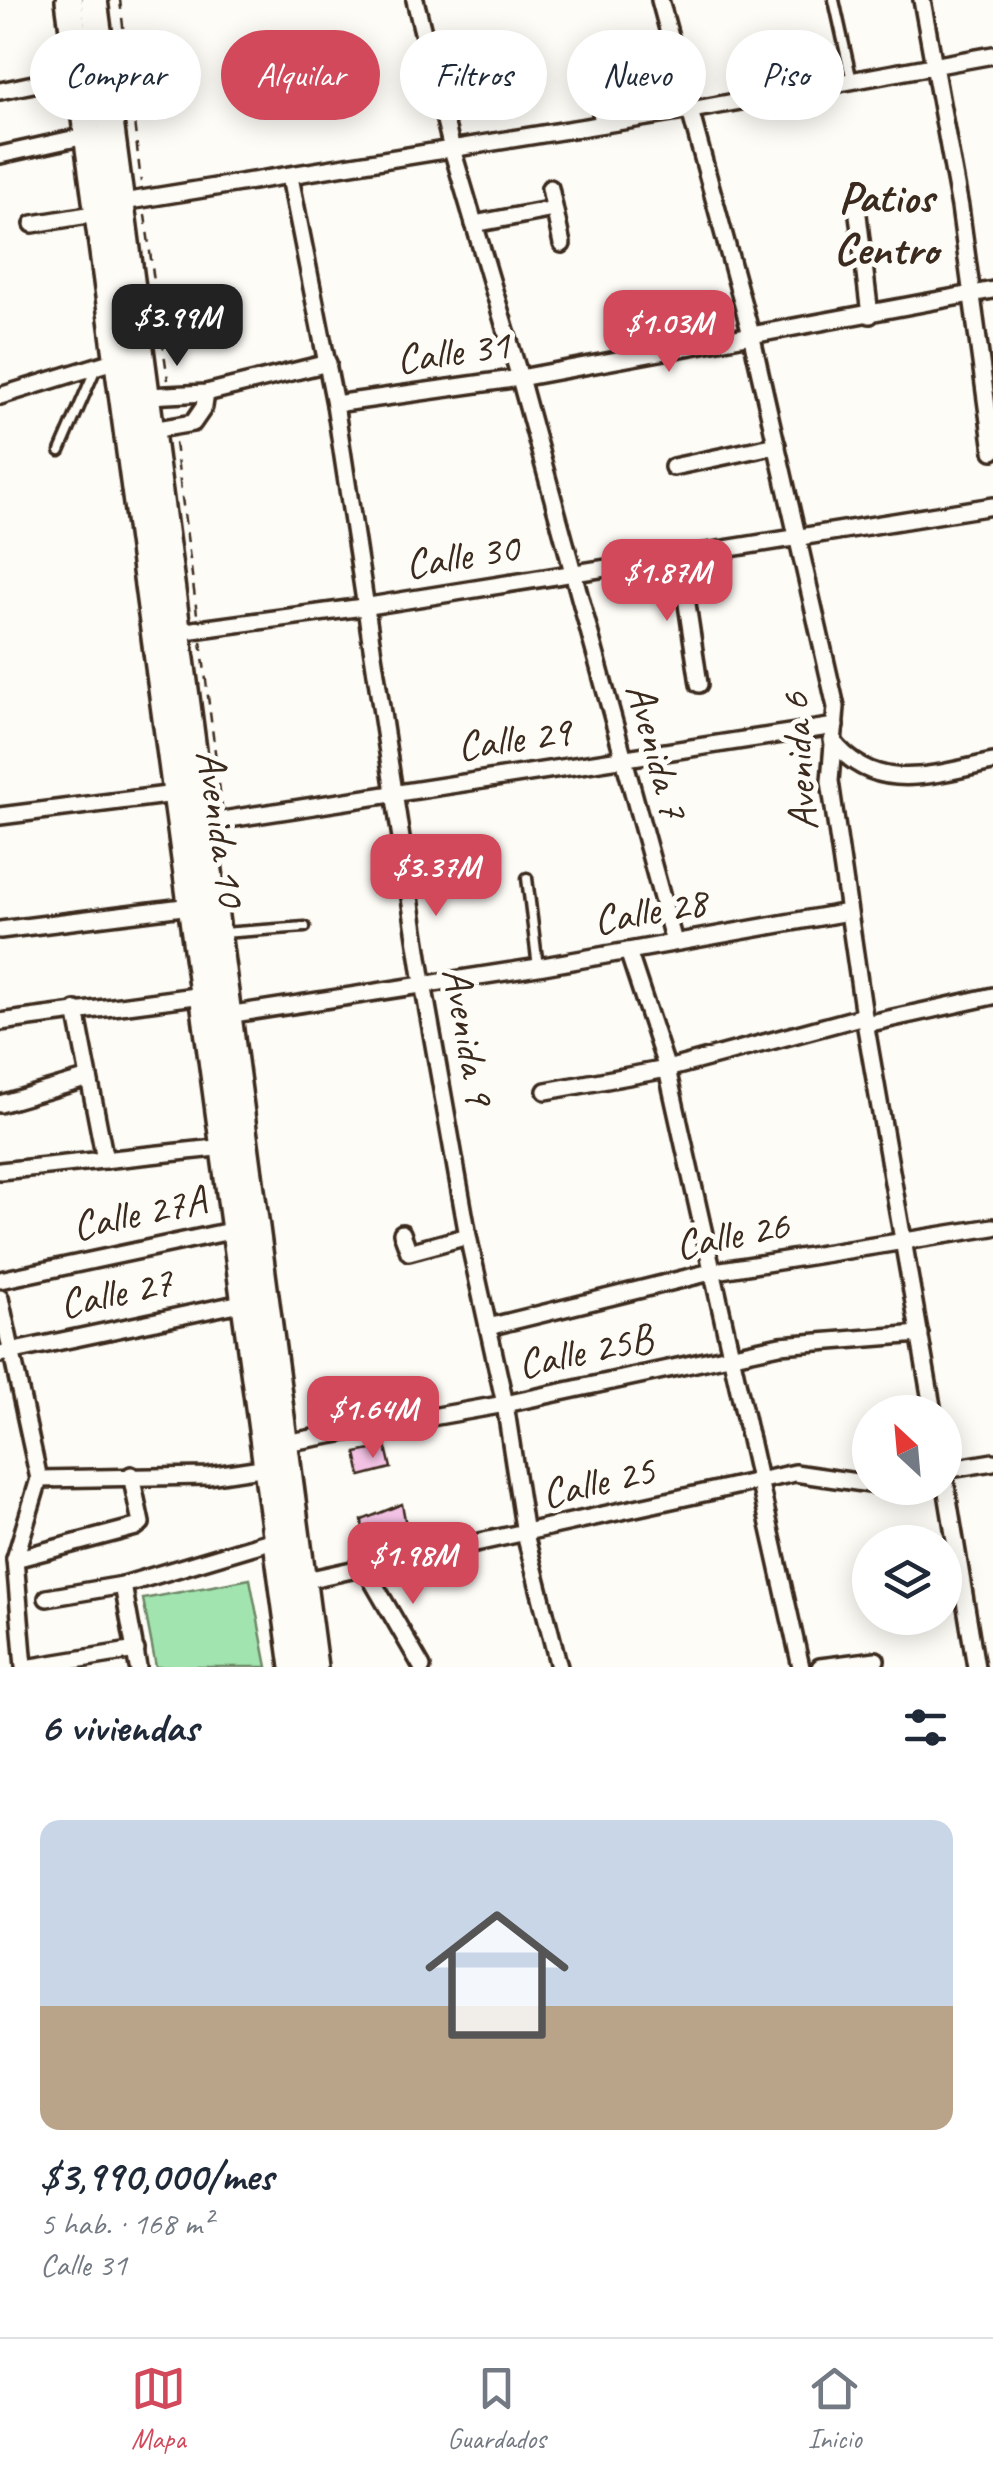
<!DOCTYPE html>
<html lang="es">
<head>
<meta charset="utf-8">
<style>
	:root { --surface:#fff; --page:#f6f6f7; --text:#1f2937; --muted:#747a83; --line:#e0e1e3; --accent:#d1495b }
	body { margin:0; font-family:Caveat,sans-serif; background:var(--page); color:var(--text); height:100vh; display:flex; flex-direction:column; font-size:38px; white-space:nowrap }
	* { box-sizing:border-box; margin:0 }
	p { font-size:32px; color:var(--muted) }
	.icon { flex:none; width:55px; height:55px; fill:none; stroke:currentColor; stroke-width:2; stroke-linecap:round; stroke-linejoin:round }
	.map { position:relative; height:1667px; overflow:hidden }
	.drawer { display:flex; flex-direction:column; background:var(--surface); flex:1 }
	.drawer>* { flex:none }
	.guide { position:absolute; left:30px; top:30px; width:935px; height:90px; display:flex; gap:20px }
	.needle { width:65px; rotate:334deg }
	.fabs { position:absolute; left:852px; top:1395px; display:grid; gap:20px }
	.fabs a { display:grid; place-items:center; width:110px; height:110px; border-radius:50%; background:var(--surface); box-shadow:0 5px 25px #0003; font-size:50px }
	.price { position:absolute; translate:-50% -85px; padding:0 22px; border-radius:20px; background:var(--accent); color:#fff; font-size:32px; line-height:65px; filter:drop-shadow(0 2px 5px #0008) }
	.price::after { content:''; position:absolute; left:50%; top:60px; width:30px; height:22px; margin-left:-15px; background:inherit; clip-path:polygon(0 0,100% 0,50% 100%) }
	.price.current { background:#222; color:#fff }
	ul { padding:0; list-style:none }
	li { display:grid; align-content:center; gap:20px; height:530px; padding:0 40px }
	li+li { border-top:2px solid var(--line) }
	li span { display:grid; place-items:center; height:310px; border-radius:20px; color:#555 }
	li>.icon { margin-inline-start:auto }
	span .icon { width:180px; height:180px; fill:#fffc; stroke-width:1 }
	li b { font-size:42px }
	h2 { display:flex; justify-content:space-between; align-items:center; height:120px; padding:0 40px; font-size:42px }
	.chip { padding:0 35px; border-radius:45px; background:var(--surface); box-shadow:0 5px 25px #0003; font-size:35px; line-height:90px }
	.chip.current { background:var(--accent); color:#fff }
	.dock { display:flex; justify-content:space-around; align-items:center; height:140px; border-top:2px solid var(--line); background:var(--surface); font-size:28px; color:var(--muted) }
	.dock a { display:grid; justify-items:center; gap:5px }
	.dock .current { color:var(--accent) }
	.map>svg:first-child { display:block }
	.pitch { fill:#a1e4af; stroke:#6e8766; stroke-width:2.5 }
	.building { fill:#f3c2e4; stroke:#3b2a1e; stroke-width:2.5 }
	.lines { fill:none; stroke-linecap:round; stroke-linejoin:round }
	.service-casing { stroke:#3b2a1e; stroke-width:15 }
	.minor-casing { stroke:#3b2a1e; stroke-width:22 }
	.primary-casing { stroke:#3b2a1e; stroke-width:32 }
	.path { stroke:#3b2a1e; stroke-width:2.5; stroke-dasharray:10 8; stroke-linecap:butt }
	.service { stroke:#fdfcf7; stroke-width:8 }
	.minor { stroke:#fdfcf7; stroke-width:15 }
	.primary { stroke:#fdfcf7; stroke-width:25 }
	.labels { text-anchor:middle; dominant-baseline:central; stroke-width:10; stroke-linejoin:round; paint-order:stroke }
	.street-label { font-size:42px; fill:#3b2a1e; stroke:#fdfcf7 }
	.neighbourhood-label { font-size:45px; font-weight:bold; fill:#3b2a1e; stroke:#fdfcf7 }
</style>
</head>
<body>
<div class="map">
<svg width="993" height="1667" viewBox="0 0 993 1667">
	<rect width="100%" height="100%" fill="#fdfcf7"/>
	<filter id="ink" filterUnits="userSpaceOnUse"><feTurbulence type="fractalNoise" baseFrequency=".01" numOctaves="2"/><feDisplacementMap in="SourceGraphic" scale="20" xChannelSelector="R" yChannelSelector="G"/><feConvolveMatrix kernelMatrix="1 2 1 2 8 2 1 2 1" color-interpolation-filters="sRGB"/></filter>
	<g filter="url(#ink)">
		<path class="pitch" d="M250,1579L267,1667H156L143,1599Z"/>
		<g class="building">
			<path d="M383,1387L389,1412L354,1418L350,1395Z"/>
			<path d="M386,1447L391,1468L361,1476L356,1453Z"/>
			<path d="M402,1504L410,1546L365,1556L362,1520Z"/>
		</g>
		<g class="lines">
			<g class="service-casing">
				<g id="service">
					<path d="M834,0L852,81"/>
					<path d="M588,68L600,125"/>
					<path d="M60,451L96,368"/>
					<path d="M527,878L538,967"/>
					<path d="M222,933L305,927"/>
				</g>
			</g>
			<g class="minor-casing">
				<g id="minor">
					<path d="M415,0L452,149L520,378L674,942"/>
					<path d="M660,0L752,338L836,707L830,781L864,1016L933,1412"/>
					<path d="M922,0L960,207L993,451"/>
					<path d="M0,91L81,74"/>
					<path d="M0,155L90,135"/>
					<path d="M290,177L335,404L423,983L468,1236L505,1404L525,1534L559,1667"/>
					<path d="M550,188L562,244"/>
					<path d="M856,198L870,315"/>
					<path d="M123,202L691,110L993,55"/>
					<path d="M33,224L100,213"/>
					<path d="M474,224L554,209"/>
					<path d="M139,329L220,318"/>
					<path d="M0,396L120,359"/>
					<path d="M148,396L206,393L328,363"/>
					<path d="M335,404L520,378L993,290"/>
					<path d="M152,430L193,423L204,407L206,393"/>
					<path d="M673,467L777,445"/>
					<path d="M680,557L699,684"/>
					<path d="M178,632L363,607L993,506"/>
					<path d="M832,740C874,796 934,774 993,762"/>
					<path d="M0,816L175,794"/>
					<path d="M203,823L835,726"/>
					<path d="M0,930L191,906"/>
					<path d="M628,951L667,1069L801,1667"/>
					<path d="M76,1010L105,1160"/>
					<path d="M227,1015L538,967L848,912"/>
					<path d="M0,1022L203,995"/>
					<path d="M866,1024L993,996"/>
					<path d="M546,1091L667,1069L864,1016"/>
					<path d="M0,1104L89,1078"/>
					<path d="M0,1171L225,1147"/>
					<path d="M402,1233L409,1252L468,1236"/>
					<path d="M0,1280L235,1230"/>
					<path d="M0,1298L39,1479L15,1559L24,1667"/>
					<path d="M488,1327L715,1271L993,1227"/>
					<path d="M0,1354L246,1302"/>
					<path d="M279,1444L505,1404L780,1345L920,1334"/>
					<path d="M945,1470L993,1462"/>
					<path d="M39,1479L208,1476L268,1467"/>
					<path d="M945,1480L976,1667"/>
					<path d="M15,1559L136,1527L141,1523L131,1475"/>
					<path d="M366,1570L422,1667"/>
					<path d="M297,1582L795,1473L870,1484"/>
					<path d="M123,1585L138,1667"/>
					<path d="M47,1598L123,1585L277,1539"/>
					<path d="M32,1667L136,1650"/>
					<path d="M820,1667L876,1660"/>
				</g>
			</g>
			<g class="primary-casing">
				<g id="primary">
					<path d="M69,0L294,1667"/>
					<path d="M94,0L314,1667"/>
				</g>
			</g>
			<g class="path">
				<path d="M120,0L141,182"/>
				<path d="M145,215L158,311"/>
				<path d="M162,339L168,380"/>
				<path d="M175,443L197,614"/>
				<path d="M201,641L222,807"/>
			</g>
			<use href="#service" class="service"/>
			<use href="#minor" class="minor"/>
			<use href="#primary" class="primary"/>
		</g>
	</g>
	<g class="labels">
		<g class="street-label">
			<text transform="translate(453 352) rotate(-8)">Calle 31</text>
			<text transform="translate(462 556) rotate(-9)">Calle 30</text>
			<text transform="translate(514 739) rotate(-8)">Calle 29</text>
			<text transform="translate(657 751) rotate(75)">Avenida 7</text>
			<text transform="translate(799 762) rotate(-94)">Avenida 6</text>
			<text transform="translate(221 828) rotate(82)">Avenida 10</text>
			<text transform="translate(650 911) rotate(-10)">Calle 28</text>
			<text transform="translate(468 1036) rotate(80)">Avenida 9</text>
			<text transform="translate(139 1213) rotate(-12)">Calle 27A</text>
			<text transform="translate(732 1235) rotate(-11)">Calle 26</text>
			<text transform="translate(116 1293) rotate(-12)">Calle 27</text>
			<text transform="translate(585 1351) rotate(-12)">Calle 25B</text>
			<text transform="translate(598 1482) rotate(-13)">Calle 25</text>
		</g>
		<g class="neighbourhood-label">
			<text x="886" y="197">Patios<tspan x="886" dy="52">Centro</tspan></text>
		</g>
	</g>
</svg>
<div class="fabs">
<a><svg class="needle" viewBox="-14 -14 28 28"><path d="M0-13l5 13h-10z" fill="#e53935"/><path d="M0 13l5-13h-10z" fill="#747a83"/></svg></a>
<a><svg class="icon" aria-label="layers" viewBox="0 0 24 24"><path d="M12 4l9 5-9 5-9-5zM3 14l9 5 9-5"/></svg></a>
</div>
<b class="price current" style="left:177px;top:369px">$3.99M</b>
<b class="price" style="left:669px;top:375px">$1.03M</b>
<b class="price" style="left:667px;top:624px">$1.87M</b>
<b class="price" style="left:436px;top:919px">$3.37M</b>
<b class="price" style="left:373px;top:1461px">$1.64M</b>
<b class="price" style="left:413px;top:1607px">$1.98M</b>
<div class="guide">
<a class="chip">Comprar</a>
<a class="chip current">Alquilar</a>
<a class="chip">Filtros</a>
<a class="chip">Nuevo</a>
<a class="chip">Piso</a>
</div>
</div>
<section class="drawer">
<h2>6 viviendas<svg class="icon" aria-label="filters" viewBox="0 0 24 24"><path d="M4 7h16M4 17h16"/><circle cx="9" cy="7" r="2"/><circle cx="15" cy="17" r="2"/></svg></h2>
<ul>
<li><span style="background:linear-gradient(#c9d6e8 60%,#b9a48a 0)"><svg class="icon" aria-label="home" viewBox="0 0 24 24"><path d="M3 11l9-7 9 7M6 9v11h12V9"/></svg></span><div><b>$3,990,000/mes</b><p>5 hab. · 168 m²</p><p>Calle 31</p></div></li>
</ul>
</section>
<nav class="dock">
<a class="current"><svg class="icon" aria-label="map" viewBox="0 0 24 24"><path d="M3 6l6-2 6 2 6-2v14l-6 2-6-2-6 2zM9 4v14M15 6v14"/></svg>Mapa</a>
<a><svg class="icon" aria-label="saved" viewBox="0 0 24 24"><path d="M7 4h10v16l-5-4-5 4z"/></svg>Guardados</a>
<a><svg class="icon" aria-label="home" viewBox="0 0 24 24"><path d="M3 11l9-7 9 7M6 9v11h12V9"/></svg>Inicio</a>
</nav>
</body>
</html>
